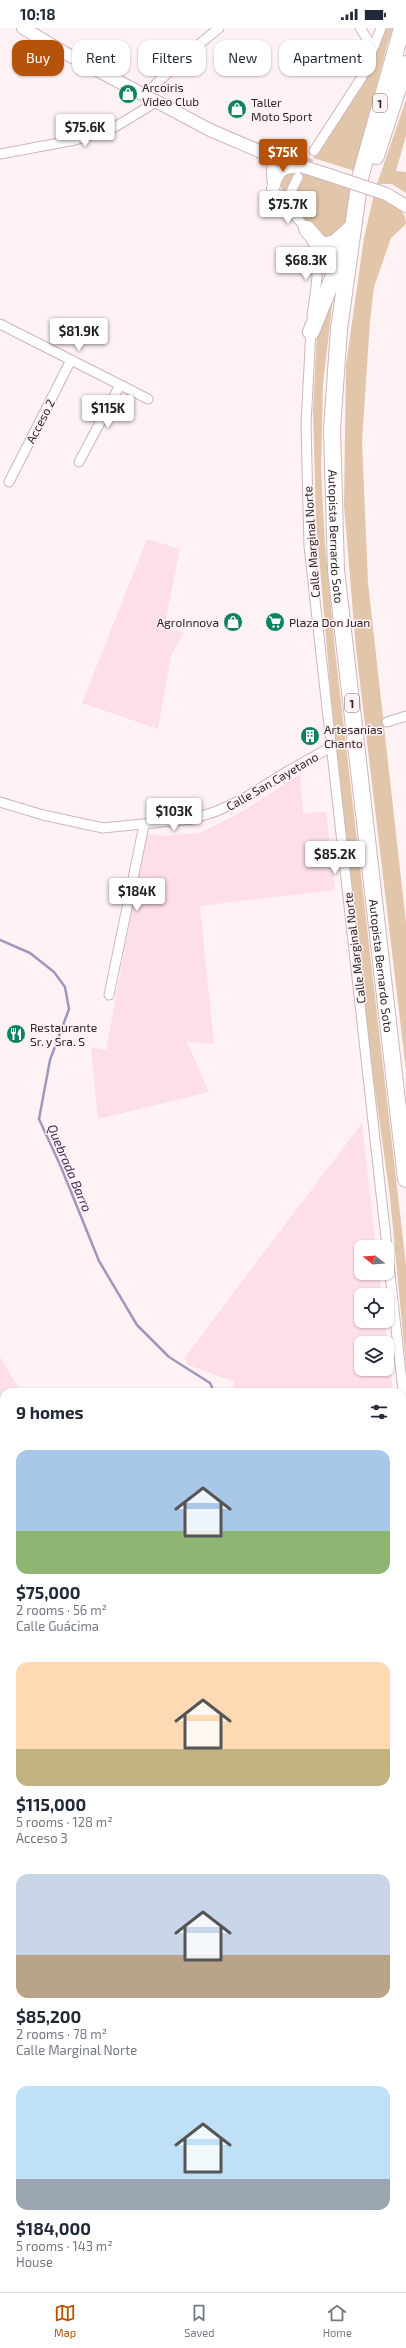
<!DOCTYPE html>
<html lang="en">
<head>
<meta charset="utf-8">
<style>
	:root { --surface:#fff; --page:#f6f6f7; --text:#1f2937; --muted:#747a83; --line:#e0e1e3; --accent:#b45309 }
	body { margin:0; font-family:"Exo 2",sans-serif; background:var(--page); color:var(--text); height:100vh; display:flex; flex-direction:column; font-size:15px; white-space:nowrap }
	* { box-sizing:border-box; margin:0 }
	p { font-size:13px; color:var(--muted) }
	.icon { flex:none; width:22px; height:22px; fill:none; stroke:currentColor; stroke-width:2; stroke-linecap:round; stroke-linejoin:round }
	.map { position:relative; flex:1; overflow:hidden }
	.details { position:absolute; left:0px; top:1360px; width:406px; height:904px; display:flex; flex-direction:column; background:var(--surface); border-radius:12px 12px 0 0; box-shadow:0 1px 3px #0004 }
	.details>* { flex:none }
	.hud { position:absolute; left:12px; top:12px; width:382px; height:36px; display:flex; gap:8px }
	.needle { width:26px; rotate:287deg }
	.buttons { position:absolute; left:354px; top:1212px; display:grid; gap:8px }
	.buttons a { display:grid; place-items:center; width:40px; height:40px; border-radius:8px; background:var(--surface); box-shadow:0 1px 3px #0004; font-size:20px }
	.price { position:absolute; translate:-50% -34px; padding:0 9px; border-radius:4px; background:#fff; color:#222; font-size:13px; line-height:26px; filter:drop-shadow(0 1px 2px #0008) }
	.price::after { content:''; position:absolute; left:50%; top:24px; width:12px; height:9px; margin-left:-6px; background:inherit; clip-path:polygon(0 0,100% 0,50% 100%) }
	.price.selected { background:var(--accent); color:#fff }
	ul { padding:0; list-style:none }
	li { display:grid; align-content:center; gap:8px; height:212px; padding:0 16px }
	li span { display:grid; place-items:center; height:124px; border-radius:12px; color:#555 }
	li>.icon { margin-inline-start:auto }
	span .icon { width:72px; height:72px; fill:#fffc; stroke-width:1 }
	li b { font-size:17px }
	h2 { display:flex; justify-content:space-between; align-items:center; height:48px; padding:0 16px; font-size:17px }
	.tag { padding:0 14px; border-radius:12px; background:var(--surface); box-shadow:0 1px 3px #0004; font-size:14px; line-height:36px }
	.tag.selected { background:var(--accent); color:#fff }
	.status { display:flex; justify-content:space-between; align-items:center; height:28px; padding:0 20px; background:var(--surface); direction:ltr }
	.status svg { height:11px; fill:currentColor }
	.tab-bar { display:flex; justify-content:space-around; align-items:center; height:56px; border-top:1px solid var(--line); background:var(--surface); font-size:11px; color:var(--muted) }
	.tab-bar a { display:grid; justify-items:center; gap:2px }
	.tab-bar .selected { color:var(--accent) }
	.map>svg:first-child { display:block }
	.built { fill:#fedfe7; fill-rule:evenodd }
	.green { fill:#e1c6aa }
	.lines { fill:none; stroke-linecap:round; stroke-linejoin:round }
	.stream { stroke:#a098bc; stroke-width:2.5 }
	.street-tunnel { stroke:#d5c9cc; stroke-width:9; stroke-dasharray:9 4.5; stroke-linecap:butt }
	.street-casing { stroke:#d1b4bb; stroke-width:11 }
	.secondary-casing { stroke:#d1b4bb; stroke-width:14 }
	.highway-casing { stroke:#d1b4bb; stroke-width:18 }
	.street { stroke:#fff; stroke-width:9 }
	.secondary { stroke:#fff; stroke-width:12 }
	.highway { stroke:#fff; stroke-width:16 }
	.secondary-bridge-casing { stroke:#d1b4bb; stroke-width:14; stroke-linecap:butt }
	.secondary-bridge { stroke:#fff; stroke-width:12 }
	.labels { text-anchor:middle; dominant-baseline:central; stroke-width:3; stroke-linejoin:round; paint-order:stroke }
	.shield { fill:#fef2f5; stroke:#6e6265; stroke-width:1 }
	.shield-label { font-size:11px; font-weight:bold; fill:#302527 }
	.poi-label { font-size:12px; fill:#302527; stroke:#fef2f5; text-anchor:start }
	.street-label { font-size:12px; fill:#302527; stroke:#fef2f5 }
	.water-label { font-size:13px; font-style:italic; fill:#3d2f5f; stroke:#fef2f5 }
</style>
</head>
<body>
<div class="status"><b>10:18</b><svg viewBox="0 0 49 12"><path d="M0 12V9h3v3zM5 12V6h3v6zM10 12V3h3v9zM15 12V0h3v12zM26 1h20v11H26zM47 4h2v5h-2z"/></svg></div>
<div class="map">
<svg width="406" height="2264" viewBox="0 0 406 2264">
	<rect width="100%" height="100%" fill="#fef2f5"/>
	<g class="built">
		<path d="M147,511L180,521L164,601L184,604L171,628L158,701L82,675Z"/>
		<path d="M300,746L303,786L326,783L335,862L200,878L214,1016L187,1014L209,1064L98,1091L91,1019L106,1022L146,806L164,808L200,805L245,782Z"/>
		<path d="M362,1095L376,1219H361V1245H379L382,1267H361V1293H385L393,1364H232L235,1354L188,1337L185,1329ZM361,1315H387V1341H361Z"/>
		<path d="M0,1329L21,1364H4V1493L0,1515Z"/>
		<path d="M0,2082H4V2260H98L97,2264H0Z"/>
		<path d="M406,2181V2235H402V2204Z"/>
	</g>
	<g class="green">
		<path d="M385,0H393L386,21L355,143L313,130L363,55Z"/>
		<path d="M406,72V108L396,143L406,144V165L392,156H377Z"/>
		<path d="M291,140L354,158L345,202L325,211L284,172L280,154Z"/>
		<path d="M374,166C387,172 406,179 406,196L391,210L374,259L370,293L362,413L368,555L406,895V1042L356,621L344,477L346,337L364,210Z"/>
		<path d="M334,260L323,357L321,442L325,516L335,622L406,1237V1337L390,1169L372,1040L332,679L316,493L313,382L317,303Z"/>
		<path d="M406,1803V1919L402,1946V1847Z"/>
		<path d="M406,2062V2175L402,2199V2085Z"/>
	</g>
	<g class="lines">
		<path class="stream" d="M0,912L30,925L54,944L65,959L69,981L50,1032L39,1091L61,1139L99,1233L137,1297L169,1329L210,1355L214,1364"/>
		<path class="street-tunnel" d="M298,149L314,123"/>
		<g class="street-casing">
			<g id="street">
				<path d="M360,0L373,20"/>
				<path d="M145,66L197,18L219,0"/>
				<path d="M314,123L362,49L381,0"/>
				<path d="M0,126L75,112L115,99L156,74"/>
				<path d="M273,129C264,180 297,176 312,213C322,236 315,264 312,288"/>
				<path d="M284,178L298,149"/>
				<path d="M0,296L148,371"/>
				<path d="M311,301L306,396L309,518L406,1390"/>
				<path d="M79,434L120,357"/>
				<path d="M9,454L71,332"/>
				<path d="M387,694L406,688"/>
				<path d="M0,774L43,787L103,800L192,791L217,783L243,771L288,743L331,719"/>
				<path d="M109,967L144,797"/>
				<path d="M0,1602L4,1603"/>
				<path d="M402,1679H406"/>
				<path d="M402,1801L406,1742"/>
				<path d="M0,2075L4,2074"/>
				<path d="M335,2264L336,2260"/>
				<path d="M385,2264V2260"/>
			</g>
		</g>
		<g class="secondary-casing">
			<g id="secondary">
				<path d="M23,0L65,25L210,102L273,129L329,147"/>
				<path d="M273,161C276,146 281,138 297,139"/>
				<path d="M386,166L406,178"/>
			</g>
		</g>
		<g class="highway-casing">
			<g id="highway">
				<path id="s1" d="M402,0L360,150L339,301L332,401L336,542L406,1151"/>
				<path d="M376,128L406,36"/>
				<path d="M307,201L318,214L325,218L335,215L353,199"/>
				<path d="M311,304L343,225"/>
				<path d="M402,2017L406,1992"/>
				<path d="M349,2264V2260"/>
				<path d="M363,2264V2260"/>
			</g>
		</g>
		<use href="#street" class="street"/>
		<use href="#secondary" class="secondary"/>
		<use href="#highway" class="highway"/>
		<g class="secondary-bridge-casing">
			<path id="secondary-bridge" d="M329,147L386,166"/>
		</g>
		<use href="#secondary-bridge" class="secondary-bridge"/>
	</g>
	<defs>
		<g id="shop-disc" transform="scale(1)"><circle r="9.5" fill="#0c8262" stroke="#fef2f5"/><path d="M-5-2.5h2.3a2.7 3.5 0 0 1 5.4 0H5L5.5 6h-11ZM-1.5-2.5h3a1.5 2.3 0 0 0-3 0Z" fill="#fff"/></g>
		<g id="supermarket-disc" transform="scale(1)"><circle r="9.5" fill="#0c8262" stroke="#fef2f5"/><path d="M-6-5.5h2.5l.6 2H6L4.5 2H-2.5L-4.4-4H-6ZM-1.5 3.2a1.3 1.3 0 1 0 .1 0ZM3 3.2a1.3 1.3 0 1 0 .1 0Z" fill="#fff"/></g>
		<g id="building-disc" transform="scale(1)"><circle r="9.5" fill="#0c8262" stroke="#fef2f5"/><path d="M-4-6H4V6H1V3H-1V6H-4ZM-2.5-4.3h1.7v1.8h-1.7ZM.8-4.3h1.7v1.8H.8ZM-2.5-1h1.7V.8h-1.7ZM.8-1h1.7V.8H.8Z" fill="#fff"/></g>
		<g id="restaurant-disc" transform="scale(1)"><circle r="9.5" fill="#0c8262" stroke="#fef2f5"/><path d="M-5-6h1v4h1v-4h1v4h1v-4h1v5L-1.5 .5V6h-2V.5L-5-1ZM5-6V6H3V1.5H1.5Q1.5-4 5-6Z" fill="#fff"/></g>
	</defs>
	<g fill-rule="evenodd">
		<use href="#shop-disc" x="128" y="66"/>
		<use href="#shop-disc" x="237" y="81"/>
		<use href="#shop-disc" x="233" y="594"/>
		<use href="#supermarket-disc" x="275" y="594"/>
		<use href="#building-disc" x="310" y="708"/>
		<use href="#restaurant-disc" x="16" y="1006"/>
	</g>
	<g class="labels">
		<g class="shield">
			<rect x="373" y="66" width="14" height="18" rx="3"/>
			<rect x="345" y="666" width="14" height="18" rx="3"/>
		</g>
		<g class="shield-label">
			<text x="380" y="75">1</text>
			<text x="352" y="675">1</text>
		</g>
		<g class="poi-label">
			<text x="142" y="59">Arcoiris<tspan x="142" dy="14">Video Club</tspan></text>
			<text x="251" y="74">Taller<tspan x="251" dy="14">Moto Sport</tspan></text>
			<text x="219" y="594" text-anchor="end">AgroInnova</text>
			<text x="289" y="594">Plaza Don Juan</text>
			<text x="324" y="701">Artesanías<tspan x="324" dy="14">Chanto</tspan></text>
			<text x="30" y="999">Restaurante<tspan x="30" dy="14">Sr. y Sra. S</tspan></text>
		</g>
		<g class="street-label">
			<text transform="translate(40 393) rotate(-63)">Acceso 2</text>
			<text stroke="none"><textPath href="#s1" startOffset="516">Autopista Bernardo Soto</textPath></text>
			<text transform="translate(311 514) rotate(-94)">Calle Marginal Norte</text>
			<text transform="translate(272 753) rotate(-30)">Calle San Cayetano</text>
			<text transform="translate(354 920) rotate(-97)">Calle Marginal Norte</text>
			<text stroke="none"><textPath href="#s1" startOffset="948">Autopista Bernardo Soto</textPath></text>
		</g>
		<g class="water-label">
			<text transform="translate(70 1140) rotate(67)">Quebrada Barro</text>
		</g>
	</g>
</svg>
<div class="buttons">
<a><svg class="needle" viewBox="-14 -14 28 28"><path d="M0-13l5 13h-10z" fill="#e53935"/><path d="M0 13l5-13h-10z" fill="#747a83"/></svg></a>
<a><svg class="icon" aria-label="locate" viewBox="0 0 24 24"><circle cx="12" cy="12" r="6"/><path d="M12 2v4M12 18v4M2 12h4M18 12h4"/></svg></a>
<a><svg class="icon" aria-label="layers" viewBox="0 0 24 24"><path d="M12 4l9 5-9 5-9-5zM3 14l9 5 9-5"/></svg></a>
</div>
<b class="price" style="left:85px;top:120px">$75.6K</b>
<b class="price selected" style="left:283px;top:145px">$75K</b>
<b class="price" style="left:288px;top:197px">$75.7K</b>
<b class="price" style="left:306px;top:253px">$68.3K</b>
<b class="price" style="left:79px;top:324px">$81.9K</b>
<b class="price" style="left:108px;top:401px">$115K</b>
<b class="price" style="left:174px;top:804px">$103K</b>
<b class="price" style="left:335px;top:847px">$85.2K</b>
<b class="price" style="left:137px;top:884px">$184K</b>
<div class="hud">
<a class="tag selected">Buy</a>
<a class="tag">Rent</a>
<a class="tag">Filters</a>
<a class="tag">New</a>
<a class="tag">Apartment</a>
</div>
<section class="details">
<h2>9 homes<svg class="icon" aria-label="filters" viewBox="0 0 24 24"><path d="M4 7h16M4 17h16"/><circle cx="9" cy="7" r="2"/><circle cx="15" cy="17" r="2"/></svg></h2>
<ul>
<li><span style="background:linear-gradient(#a9c7e8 65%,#8fb573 0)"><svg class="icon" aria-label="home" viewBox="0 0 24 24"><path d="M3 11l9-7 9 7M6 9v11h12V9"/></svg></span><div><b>$75,000</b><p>2 rooms · 56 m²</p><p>Calle Guácima</p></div></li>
<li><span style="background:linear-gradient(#ffd9b3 70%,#c2b280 0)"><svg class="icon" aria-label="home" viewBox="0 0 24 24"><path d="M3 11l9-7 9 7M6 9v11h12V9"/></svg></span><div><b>$115,000</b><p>5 rooms · 128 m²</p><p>Acceso 3</p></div></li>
<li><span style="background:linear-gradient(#c9d6e8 65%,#b9a48a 0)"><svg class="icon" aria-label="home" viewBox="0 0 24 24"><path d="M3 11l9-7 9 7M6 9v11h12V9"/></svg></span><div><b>$85,200</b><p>2 rooms · 78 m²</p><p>Calle Marginal Norte</p></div></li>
<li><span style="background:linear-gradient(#bfe0f5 75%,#9aa5b1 0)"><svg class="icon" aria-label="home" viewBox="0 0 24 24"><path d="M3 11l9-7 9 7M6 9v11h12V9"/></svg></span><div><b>$184,000</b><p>5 rooms · 143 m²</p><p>House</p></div></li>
</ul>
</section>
</div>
<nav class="tab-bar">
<a class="selected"><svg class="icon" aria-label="map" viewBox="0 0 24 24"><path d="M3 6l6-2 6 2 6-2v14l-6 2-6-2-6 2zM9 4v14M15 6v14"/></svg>Map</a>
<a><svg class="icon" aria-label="saved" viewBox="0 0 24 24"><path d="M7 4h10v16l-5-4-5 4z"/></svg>Saved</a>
<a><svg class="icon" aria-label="home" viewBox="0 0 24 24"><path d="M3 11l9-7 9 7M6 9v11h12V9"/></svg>Home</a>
</nav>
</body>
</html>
